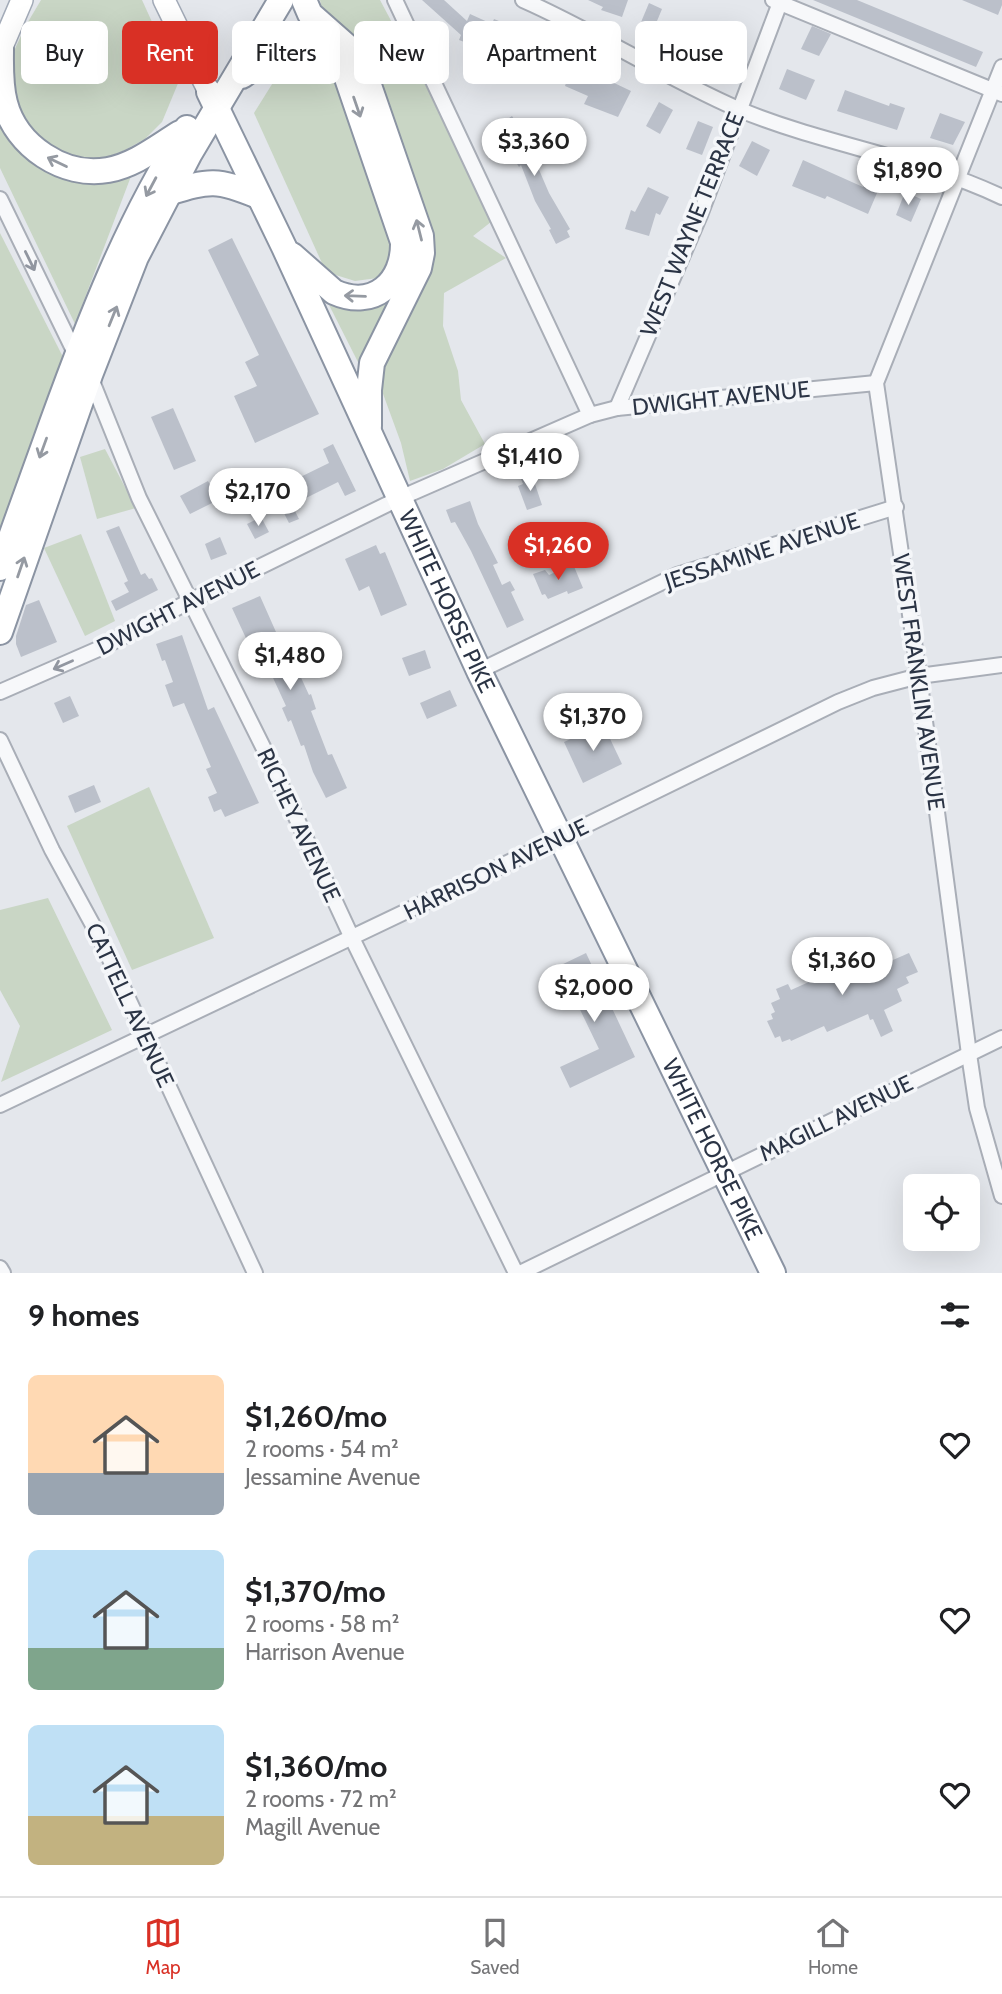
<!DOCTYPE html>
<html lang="en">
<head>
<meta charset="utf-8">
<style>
	:root { --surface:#fff; --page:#f2f2f2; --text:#202124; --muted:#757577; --line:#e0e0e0; --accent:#d93025 }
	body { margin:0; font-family:Cabin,sans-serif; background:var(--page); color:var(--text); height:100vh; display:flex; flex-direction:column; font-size:26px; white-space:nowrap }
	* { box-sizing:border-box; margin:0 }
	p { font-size:23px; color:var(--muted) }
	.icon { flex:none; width:38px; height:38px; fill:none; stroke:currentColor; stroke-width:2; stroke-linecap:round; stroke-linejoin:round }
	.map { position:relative; height:1273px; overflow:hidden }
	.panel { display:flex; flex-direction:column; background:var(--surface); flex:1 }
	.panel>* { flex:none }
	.hud { position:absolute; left:21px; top:21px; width:961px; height:63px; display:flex; gap:14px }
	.controls { position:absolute; left:903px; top:1174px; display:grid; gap:14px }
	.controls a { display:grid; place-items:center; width:77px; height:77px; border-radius:10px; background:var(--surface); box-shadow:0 7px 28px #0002; font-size:35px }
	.price { position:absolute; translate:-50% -60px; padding:0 16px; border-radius:24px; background:#fff; color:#222; font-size:23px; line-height:46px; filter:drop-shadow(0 2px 4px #0008) }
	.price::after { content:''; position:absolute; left:50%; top:42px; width:21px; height:16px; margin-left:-10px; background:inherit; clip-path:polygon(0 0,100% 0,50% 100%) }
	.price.active { background:var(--accent); color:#fff }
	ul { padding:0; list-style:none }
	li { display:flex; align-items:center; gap:21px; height:175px; padding:0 28px }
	li span { display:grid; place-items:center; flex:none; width:196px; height:140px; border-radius:10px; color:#555 }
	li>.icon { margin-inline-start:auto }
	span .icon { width:84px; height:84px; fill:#fffc; stroke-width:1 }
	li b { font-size:30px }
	h2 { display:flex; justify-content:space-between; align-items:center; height:84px; padding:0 28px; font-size:30px }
	.chip { padding:0 24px; border-radius:10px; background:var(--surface); box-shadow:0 7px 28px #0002; font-size:24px; line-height:63px }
	.chip.active { background:var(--accent); color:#fff }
	.tab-bar { display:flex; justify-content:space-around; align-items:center; height:98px; border-top:2px solid var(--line); background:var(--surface); font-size:19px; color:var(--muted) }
	.tab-bar a { display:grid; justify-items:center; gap:4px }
	.tab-bar .active { color:var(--accent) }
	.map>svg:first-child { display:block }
	.green { fill:#c9d6c5 }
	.building { fill:#bbc0ca }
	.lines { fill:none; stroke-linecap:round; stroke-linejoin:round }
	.street-casing { stroke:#a9aeb7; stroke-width:18 }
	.primary-casing { stroke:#a3abb8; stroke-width:24 }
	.highway-casing { stroke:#8b94a3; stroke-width:28 }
	.street { stroke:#f7f8fa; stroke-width:14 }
	.primary { stroke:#fff; stroke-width:21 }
	.highway { stroke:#fff; stroke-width:24 }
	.oneway { stroke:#959aa2 }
	.oneway2 { stroke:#9196a0 }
	.labels { text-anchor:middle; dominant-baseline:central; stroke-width:7; stroke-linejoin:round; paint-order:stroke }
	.street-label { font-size:23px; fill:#2b3445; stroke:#f4f6f9 }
</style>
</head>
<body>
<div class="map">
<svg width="1002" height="1273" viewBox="0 0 1002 1273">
	<rect width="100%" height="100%" fill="#e4e7ec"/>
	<g class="green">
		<path d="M41,0H142L179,81L162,122L145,139L125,150L105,158L83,161L40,146L14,100L13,53L25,27Z"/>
		<path d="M320,0H380L438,109L491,222L473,236L506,258L444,293L443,326L458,371L461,400L485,444L443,469L410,481L401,443L382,391V359L408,305L399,147L365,47L322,10Z"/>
		<path d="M308,55L331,70L393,248L385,277L355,281L326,272L254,113L284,65Z"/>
		<path d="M0,116L22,150L133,171L75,324L0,168Z"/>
		<path d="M0,233L63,357L0,534Z"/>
		<path d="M399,292L361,368L325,297Z"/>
		<path d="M105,449L136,508L97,519L80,457Z"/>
		<path d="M81,534L115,621L85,636L44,548Z"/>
		<path d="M149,787L214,938L132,970L67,826Z"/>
		<path d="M48,898L112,1030L1,1082L20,1026L0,990V910Z"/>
	</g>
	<g class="building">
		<path d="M422,0H444L467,21L470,14L492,24L494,19L531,34L530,36L552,47L549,53L575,65L577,60L591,67L589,71L631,91L618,117L584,104L588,96L565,86L566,83L540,72L539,75L523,67L528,58L477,42L475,46L459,40L461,35Z"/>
		<path d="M588,0H628L622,17L601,10L603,7Z"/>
		<path d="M813,0H857L983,52L976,67Z"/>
		<path d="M962,0H1002V5L998,15Z"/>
		<path d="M649,3L662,9L652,33L639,27Z"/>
		<path d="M812,26L831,34L819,56L801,49Z"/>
		<path d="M730,42L747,50L735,75L719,67Z"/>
		<path d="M787,69L815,80L806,100L779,89Z"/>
		<path d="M845,90L889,106L890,103L905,108L897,130L837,111Z"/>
		<path d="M659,102L673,110L660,134L646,126Z"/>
		<path d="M940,113L965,122L953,145L930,138Z"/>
		<path d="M512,116L527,140L530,139L539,155L534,158L549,193L570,229L567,231L570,237L556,244L549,230L551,229L535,201L521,165L519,167L509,151L512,149L497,126Z"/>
		<path d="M698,121L713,127L702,155L686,149Z"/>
		<path d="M752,141L770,150L757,176L739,166Z"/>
		<path d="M803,160L863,187L866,180L880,186L868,214L827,196L825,199L792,186Z"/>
		<path d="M648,187L669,197L660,215L656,213L649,236L625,229L631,210L635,212Z"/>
		<path d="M905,192L921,199L911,222L896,215Z"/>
		<path d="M232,238L319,414L255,443L234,396L257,386L245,362L259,355L208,250Z"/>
		<path d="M173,408L196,461L174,470L151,417Z"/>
		<path d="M333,444L356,491L345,496L338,482L292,505L299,519L289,523L265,476L277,470L284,485L329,463L323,449Z"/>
		<path d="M532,475L542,505L527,510L518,486L523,484L521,479Z"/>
		<path d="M208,481L218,500L190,514L180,496Z"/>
		<path d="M470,501L478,524L498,563L493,565L502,585L510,581L515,590L511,592L524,620L507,628L471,551L455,522L451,523L446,510Z"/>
		<path d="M261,517L269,532L255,539L247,524Z"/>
		<path d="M119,526L141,575L145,573L149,579L152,578L158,590L116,611L111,601L129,592L124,583L128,581L106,531Z"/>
		<path d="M220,537L227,554L211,560L205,544Z"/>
		<path d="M376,545L380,554L385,552L407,605L381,616L369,586L359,591L345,559Z"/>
		<path d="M573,564L583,588L568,594L567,591L548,599L545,594L542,595L533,574L545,570L549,575Z"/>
		<path d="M260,596L276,632L275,633L295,672L298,671L309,695L311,694L316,709L311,711L328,755L332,754L347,788L326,798L313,772L304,745L301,746L291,720L288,722L282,708L286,706L268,667L264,669L253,648L251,649L232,608Z"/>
		<path d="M39,600L57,642L21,657L16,644V636L26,605Z"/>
		<path d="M182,635L208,710L214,707L259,803L225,817L221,809L214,812L208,797L217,793L206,769L211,767L184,703L173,707L165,685L173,682L165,660L162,661L156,644Z"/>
		<path d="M425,650L431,668L409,676L402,658Z"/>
		<path d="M450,690L457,706L427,719L420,703Z"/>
		<path d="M70,696L79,716L63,723L54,703Z"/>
		<path d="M603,724L622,764L583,783L564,742Z"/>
		<path d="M94,785L101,802L75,813L68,796Z"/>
		<path d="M880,950L886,963L909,953L918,972L906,977L909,983L897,989L902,1001L884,1010L893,1031L881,1037L873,1019L870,1020L868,1014L827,1032L824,1026L791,1041L790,1039L782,1042L780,1036L775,1038L767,1021L773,1019L771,1014L775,1012L771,1003L780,999L776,989L788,984L791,990Z"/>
		<path d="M586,953L635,1057L570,1088L560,1067L599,1049L559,966Z"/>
	</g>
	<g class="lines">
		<g class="street-casing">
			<g id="street">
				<path d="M395,0L590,415"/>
				<path d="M523,0C596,32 664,77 738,109C824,145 918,157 1002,197"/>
				<path d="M773,0L1002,94"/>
				<path d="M1002,67L876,383L919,676L969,1054L977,1108L1002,1196"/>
				<path d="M0,199L76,355"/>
				<path d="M90,376L139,498L269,759L352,938L516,1273"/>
				<path d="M617,408L700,215L781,0"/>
				<path d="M479,671L677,575L896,507"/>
				<path d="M0,692L103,647L190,601L398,499L590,415L617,408L876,383"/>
				<path d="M0,740L52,850L101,940L255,1273"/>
				<path d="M0,1105L560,838L838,702L873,688L919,676L1002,665"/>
				<path d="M0,1268L3,1273"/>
				<path d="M520,1273L1002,1038"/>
			</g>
		</g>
		<g class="primary-casing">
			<g id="primary">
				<path d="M164,0L209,92"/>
				<path d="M1,49L22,0"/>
			</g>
		</g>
		<g class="highway-casing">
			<g id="highway">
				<path d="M304,0L310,14L352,51L364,71L421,236L422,253L419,268L372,363L369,390V426"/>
				<path d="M1,49C1,67 0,85 5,103C16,146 64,178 108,170C135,165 157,147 180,133"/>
				<path d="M242,76C278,51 320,23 347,78L403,242C404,282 374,310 334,292L292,255"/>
				<path id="s1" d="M209,92L284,247L479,671L773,1273"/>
				<path d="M168,193C210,180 217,179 258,196"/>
				<path d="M0,568C17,519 35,471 52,423C89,321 128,220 187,128"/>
				<path d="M0,632L90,375L136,257L190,153L281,0"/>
			</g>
		</g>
		<use href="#street" class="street"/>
		<use href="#primary" class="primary"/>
		<use href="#highway" class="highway"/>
	</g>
	<defs><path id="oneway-shaft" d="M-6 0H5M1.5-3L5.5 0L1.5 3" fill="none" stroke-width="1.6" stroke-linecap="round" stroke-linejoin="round" transform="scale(1.75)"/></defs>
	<g class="oneway">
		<use href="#oneway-shaft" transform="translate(357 107) rotate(71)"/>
		<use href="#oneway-shaft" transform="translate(57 162) rotate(-154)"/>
		<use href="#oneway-shaft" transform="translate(151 187) rotate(118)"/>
		<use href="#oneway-shaft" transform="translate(419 230) rotate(-104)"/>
		<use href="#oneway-shaft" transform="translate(355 296) rotate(-178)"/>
		<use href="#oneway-shaft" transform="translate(113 316) rotate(-68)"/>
		<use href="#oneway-shaft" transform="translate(43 448) rotate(110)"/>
		<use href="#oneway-shaft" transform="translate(21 567) rotate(-71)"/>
	</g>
	<g class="oneway2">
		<use href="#oneway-shaft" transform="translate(30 261) rotate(64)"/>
		<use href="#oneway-shaft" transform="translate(63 665) rotate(156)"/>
	</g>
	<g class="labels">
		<g class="street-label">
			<text transform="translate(692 224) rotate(-68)">WEST WAYNE TERRACE</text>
			<text transform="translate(721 398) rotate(-6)">DWIGHT AVENUE</text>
			<text transform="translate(762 551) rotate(-18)">JESSAMINE AVENUE</text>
			<text stroke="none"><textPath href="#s1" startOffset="562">WHITE HORSE PIKE</textPath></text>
			<text transform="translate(178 608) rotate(-27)">DWIGHT AVENUE</text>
			<text transform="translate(919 682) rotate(82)">WEST FRANKLIN AVENUE</text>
			<text transform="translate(299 825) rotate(65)">RICHEY AVENUE</text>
			<text transform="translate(496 869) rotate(-26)">HARRISON AVENUE</text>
			<text transform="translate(130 1005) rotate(65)">CATTELL AVENUE</text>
			<text transform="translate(836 1118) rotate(-26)">MAGILL AVENUE</text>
			<text stroke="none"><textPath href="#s1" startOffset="1171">WHITE HORSE PIKE</textPath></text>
		</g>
	</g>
</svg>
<div class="controls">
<a><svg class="icon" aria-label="locate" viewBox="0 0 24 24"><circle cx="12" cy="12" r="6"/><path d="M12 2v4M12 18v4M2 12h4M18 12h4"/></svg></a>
</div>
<b class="price" style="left:534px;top:178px">$3,360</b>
<b class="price" style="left:908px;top:207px">$1,890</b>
<b class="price" style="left:530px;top:493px">$1,410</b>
<b class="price" style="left:258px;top:528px">$2,170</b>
<b class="price active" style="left:558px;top:582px">$1,260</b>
<b class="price" style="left:290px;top:692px">$1,480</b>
<b class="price" style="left:593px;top:753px">$1,370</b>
<b class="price" style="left:842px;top:997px">$1,360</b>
<b class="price" style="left:594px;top:1024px">$2,000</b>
<div class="hud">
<a class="chip">Buy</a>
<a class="chip active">Rent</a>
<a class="chip">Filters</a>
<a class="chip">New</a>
<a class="chip">Apartment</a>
<a class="chip">House</a>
</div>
</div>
<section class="panel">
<h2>9 homes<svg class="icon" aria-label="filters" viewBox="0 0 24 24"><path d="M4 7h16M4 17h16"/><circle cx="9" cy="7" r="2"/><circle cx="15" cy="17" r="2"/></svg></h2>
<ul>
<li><span style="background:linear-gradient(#ffd9b3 70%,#9aa5b1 0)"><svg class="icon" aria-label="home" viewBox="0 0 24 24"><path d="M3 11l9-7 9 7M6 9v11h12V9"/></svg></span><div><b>$1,260/mo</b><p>2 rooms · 54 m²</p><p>Jessamine Avenue</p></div><svg class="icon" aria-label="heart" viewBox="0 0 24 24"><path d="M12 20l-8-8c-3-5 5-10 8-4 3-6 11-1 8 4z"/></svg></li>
<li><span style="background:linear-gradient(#bfe0f5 70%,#7fa58c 0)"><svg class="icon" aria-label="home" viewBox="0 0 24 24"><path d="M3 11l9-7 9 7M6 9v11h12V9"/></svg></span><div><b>$1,370/mo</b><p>2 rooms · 58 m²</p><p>Harrison Avenue</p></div><svg class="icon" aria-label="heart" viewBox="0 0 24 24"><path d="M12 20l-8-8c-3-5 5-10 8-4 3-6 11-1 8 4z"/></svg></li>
<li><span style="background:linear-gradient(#bfe0f5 65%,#c2b280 0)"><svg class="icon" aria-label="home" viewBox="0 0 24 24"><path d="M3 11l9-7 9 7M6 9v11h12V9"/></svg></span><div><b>$1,360/mo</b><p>2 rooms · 72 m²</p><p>Magill Avenue</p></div><svg class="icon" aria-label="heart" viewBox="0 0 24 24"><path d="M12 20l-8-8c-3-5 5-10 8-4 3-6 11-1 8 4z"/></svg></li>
</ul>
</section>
<nav class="tab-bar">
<a class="active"><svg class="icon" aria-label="map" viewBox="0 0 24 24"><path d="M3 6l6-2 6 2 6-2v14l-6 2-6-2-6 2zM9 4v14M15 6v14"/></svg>Map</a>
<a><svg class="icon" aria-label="saved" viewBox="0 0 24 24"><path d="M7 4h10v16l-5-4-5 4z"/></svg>Saved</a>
<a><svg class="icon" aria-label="home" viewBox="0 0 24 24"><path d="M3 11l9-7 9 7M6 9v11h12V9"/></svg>Home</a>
</nav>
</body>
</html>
